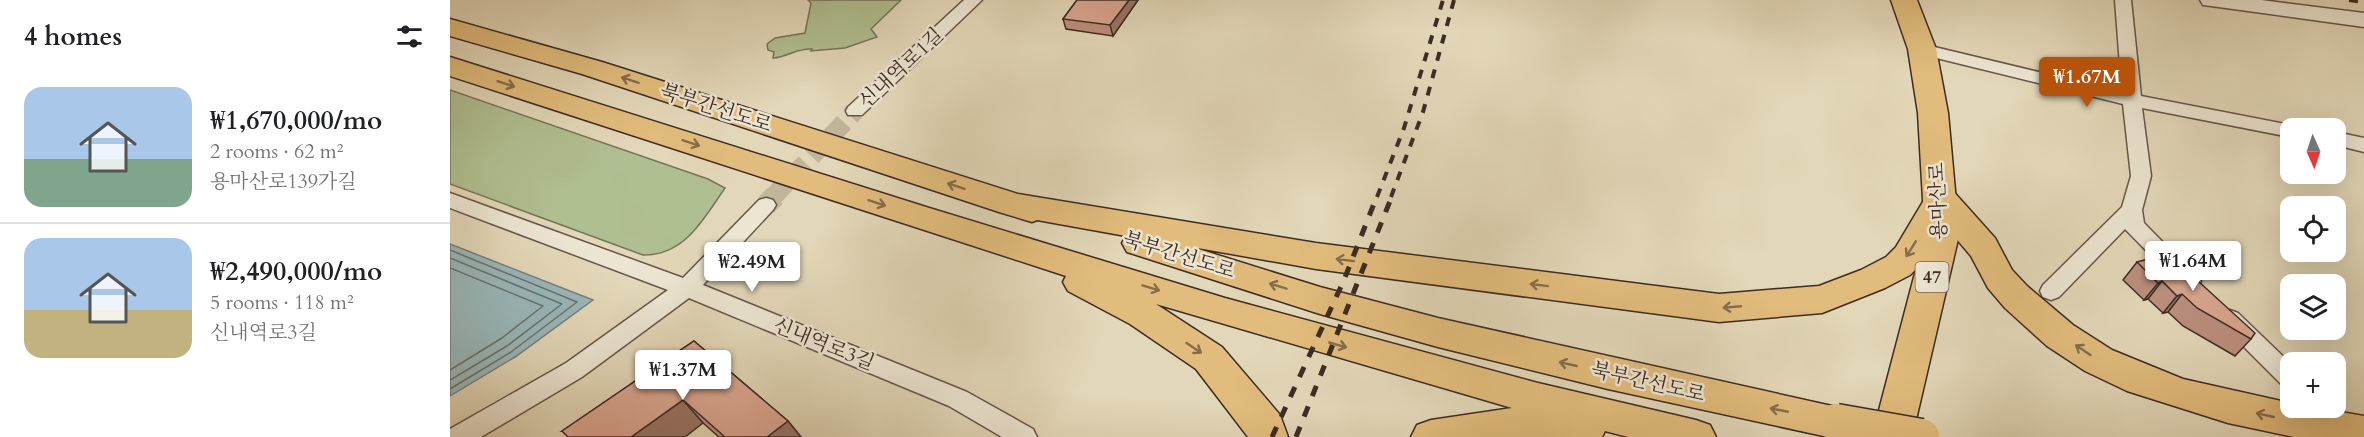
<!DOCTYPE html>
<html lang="en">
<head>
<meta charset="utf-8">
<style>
	:root { --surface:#fff; --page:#f6f6f6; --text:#202124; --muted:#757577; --line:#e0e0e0; --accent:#b45309 }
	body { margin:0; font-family:Cardo,"Noto Serif KR",serif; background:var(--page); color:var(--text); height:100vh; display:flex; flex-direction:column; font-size:22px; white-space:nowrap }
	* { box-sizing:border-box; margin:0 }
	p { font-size:20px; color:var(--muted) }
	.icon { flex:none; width:33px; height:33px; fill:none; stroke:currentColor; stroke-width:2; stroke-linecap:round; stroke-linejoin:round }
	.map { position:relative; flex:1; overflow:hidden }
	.drawer { display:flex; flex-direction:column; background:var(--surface); width:450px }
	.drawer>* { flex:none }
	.needle { width:39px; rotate:177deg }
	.fabs { position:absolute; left:1830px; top:118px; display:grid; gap:12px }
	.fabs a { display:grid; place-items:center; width:66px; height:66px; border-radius:12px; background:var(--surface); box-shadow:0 6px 24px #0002; font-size:30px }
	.price { position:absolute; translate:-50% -51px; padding:0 14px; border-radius:6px; background:#fff; color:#222; font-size:20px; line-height:39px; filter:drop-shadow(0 2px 3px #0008) }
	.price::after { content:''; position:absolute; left:50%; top:36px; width:18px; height:14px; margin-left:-9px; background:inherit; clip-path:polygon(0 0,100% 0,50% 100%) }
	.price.active { background:var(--accent); color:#fff }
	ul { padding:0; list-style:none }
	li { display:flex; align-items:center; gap:18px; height:150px; padding:0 24px }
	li+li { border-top:2px solid var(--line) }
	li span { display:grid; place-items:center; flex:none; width:168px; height:120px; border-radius:18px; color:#555 }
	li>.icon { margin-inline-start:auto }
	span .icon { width:72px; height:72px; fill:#fffc; stroke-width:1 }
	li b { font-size:26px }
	h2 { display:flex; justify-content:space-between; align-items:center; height:72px; padding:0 24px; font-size:26px }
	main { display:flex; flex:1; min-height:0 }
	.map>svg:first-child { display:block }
	.green { fill:#b0bf91; stroke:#76755a; stroke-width:1.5 }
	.water { fill:#99b7b9; stroke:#747f7d; stroke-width:1.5 }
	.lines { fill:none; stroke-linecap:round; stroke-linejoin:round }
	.shore { stroke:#6b716e; stroke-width:1.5 }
	.minor-tunnel-far1 { stroke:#c1b59a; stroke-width:19; stroke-dasharray:19 9; stroke-linecap:butt }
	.minor-tunnel { stroke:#c1b59a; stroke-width:22; stroke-dasharray:22 11; stroke-linecap:butt }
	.minor-casing { stroke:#665649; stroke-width:3 }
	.tertiary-casing { stroke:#665649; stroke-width:3 }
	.primary-casing { stroke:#3d2b24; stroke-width:3 }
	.trunk-casing { stroke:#3d2b24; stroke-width:3 }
	.minor { fill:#ece5d1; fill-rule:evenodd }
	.tertiary { fill:#ece5d1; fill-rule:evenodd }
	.primary { fill:#e1bc7c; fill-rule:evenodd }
	.trunk { fill:#e1bc7c; fill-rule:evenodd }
	.rail-far1 { stroke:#3d2b24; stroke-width:4; stroke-dasharray:9 9; stroke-linecap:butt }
	.rail { stroke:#3d2b24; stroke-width:5; stroke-dasharray:11 11; stroke-linecap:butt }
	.trunk-bridge-casing { stroke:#3d2b24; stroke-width:39; stroke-linecap:butt }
	.trunk-bridge { stroke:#e1bc7c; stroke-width:36 }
	.wall { fill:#bb8f7d; stroke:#3d2b24; stroke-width:1.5 }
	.shaded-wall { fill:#997466; stroke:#3d2b24; stroke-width:1.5 }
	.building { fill:#daa691; stroke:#3d2b24; stroke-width:1.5 }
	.oneway { stroke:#876c4c }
	.labels { text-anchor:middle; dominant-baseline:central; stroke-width:5; stroke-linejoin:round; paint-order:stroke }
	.shield { fill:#ece5d1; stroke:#726358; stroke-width:1.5 }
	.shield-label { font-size:18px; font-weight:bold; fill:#3d2b24 }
	.street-label { font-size:20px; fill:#3d2b24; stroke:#ece5d1 }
</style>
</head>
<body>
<main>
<section class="drawer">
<h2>4 homes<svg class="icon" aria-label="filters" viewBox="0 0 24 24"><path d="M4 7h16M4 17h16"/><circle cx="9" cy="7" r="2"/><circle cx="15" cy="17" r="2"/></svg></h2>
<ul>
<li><span style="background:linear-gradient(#a9c7e8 60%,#7fa58c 0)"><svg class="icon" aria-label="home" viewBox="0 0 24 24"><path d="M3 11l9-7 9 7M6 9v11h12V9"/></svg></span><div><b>₩1,670,000/mo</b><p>2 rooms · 62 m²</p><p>용마산로139가길</p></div></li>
<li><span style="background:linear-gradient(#a9c7e8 60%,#c2b280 0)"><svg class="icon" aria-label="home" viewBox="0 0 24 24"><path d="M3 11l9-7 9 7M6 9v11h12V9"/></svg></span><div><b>₩2,490,000/mo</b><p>5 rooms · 118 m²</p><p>신내역로3길</p></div></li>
</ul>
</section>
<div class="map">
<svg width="1914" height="437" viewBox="0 0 1914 437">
	<rect width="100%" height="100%" fill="#e2d7b8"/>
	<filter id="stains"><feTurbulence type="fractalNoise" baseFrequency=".00333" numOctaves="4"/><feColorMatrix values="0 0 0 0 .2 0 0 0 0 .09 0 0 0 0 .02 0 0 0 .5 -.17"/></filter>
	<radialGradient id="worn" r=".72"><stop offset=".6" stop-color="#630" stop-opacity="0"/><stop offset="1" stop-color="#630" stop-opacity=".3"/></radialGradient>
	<g class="green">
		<path d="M358,0H451L421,29L427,37L395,48L361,51L362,49C346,48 338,57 323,58L324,52L318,50L317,44L325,38L355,33L361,3Z"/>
		<path d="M0,90L258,179L275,188C254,218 235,256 193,255L0,184Z"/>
	</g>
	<path class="water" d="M0,244L143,300L65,357L0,396Z"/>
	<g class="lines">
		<g class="shore">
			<path d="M0,250L127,302L61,352L0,389"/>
			<path d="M0,258L112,304L57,346L0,380"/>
			<path d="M0,268L93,306L52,338L0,370"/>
		</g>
		<path class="minor-tunnel-far1" d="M323,197L405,111"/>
		<path class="minor-tunnel" d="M316,205L325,196"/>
		<g class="minor-casing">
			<g id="minor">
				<path d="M514,0H532L412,115H398L396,111L398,107Z"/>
				<path d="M1665,0H1681L1691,96L1840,125L1848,129H1840V137L1692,108L1701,176L1692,210L1694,223L1751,281L1748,287L1740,289L1732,287L1675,229L1609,297L1601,300L1593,297L1590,291L1593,285L1672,207L1681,176L1673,104L1466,53L1463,49L1472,44L1672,92Z"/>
				<path d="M1886,132L1914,138V152L1886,145Z"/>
				<path d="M0,193L233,278L309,200L316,198L323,200L326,205L323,210L253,285L517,392L583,429L587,437H552L499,406L239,298L132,377L31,437H0V429L116,363L218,290L0,208Z"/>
				<path d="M1780,310L1788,313L1840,363V388L1832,385L1772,325L1769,319L1772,313Z"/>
			</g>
		</g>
		<g class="tertiary-casing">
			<path id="tertiary" d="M1750,0H1811L1914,13V27L1761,6L1753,5Z"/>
		</g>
		<g class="primary-casing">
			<path id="primary" d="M1441,0H1467L1486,49L1498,113L1509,235L1462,437H1422L1475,235L1468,113L1458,49Z"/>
		</g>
		<g class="trunk-casing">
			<g id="trunk">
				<path d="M0,19L152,62L568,194L866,243L1269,294L1369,286L1411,270L1436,257L1446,247L1480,190L1491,187L1502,190L1545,238L1562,270L1577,286L1623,325L1662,350L1733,379L1840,403V408H1868L1914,416V437H1844L1778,423L1677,391L1635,371L1597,346L1555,308L1538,288L1521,256L1493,223L1470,265L1460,275L1435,288L1372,313L1269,322L866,269L742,247L870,287L988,318L1400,410L1406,422L1400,434L1378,437L1158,389L988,347L870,314L677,252L672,243L676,236L587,220L582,222L549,212L132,74L0,36Z"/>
				<path d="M0,57L476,207L775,298L1088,383L1246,420L1260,425L1266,437H1178L1155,431L1152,437H961L967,425L981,420L1062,408L706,304L772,347L830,415L838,437H798L746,369L680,324L618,291L613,282L616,276L0,76Z"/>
			</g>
		</g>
		<use href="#minor" class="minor"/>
		<use href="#tertiary" class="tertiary"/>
		<use href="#primary" class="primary"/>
		<use href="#trunk" class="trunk"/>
		<g class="rail-far1">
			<path d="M1899,0L1914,2"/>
			<path d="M927,197L954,128L993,0"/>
			<path d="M941,197L973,112L1004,0"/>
		</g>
		<g class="rail">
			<path d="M822,437L894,280L927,196"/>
			<path d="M846,437L942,196"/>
		</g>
		<g class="trunk-bridge-casing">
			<path id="trunk-bridge" d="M1386,422L1471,437"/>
		</g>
		<use href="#trunk-bridge" class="trunk-bridge"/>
	</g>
	<g class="wall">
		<path d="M627,0H688L663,36L616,29L613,19Z"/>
		<path d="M1687,262L1801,339L1785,356L1733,326L1718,312L1713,313L1698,299L1694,300L1673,280Z"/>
		<path d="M244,341L338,421L351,437H269L253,423L112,431Z"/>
	</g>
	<g class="shaded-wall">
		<path d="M679,0H688L663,36L660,25Z"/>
		<path d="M1712,281L1698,299L1694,300L1708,283Z"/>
		<path d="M1732,294L1718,312L1713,313L1727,296Z"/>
		<path d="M233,400L253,423L235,437H181Z"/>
		<path d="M338,421L351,437H317Z"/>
	</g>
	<g class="building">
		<path d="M627,0H679L660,25L613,19Z"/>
		<path d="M1706,257L1712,263L1725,260L1805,333L1801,339L1747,308L1732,294L1727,296L1712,281L1708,283L1687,262Z"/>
		<path d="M244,341L338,421L317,437H275L233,400L181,437H118L112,431Z"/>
	</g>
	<defs><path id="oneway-shaft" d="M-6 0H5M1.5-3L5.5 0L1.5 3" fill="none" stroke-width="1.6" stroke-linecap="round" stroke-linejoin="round" transform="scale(1.5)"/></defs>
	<g class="oneway">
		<use href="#oneway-shaft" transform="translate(180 80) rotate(-162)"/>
		<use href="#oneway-shaft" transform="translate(56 84) rotate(18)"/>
		<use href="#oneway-shaft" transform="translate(241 143) rotate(18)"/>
		<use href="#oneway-shaft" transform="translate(506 186) rotate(-162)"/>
		<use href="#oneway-shaft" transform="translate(427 203) rotate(18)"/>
		<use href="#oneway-shaft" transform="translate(1461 249) rotate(122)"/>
		<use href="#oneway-shaft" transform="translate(895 260) rotate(-173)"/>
		<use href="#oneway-shaft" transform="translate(1089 285) rotate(-173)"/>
		<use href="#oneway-shaft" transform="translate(828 286) rotate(-163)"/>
		<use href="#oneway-shaft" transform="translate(701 288) rotate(17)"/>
		<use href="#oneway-shaft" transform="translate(1282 307) rotate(175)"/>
		<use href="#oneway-shaft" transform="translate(888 345) rotate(16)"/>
		<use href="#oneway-shaft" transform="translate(744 348) rotate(34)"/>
		<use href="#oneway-shaft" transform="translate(1633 350) rotate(-146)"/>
		<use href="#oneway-shaft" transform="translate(1118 364) rotate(-167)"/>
		<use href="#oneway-shaft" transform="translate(1329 410) rotate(-169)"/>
		<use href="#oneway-shaft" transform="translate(1815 415) rotate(-167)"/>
	</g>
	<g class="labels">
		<rect class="shield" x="1465.5" y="262" width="33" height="30" rx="4.5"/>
		<g class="shield-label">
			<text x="1482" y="277">47</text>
		</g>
		<g class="street-label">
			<text transform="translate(451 68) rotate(-43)">신내역로1길</text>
			<text transform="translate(266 108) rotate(18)">북부간선도로</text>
			<text transform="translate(1488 201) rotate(-92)">용마산로</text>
			<text transform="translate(729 255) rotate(17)">북부간선도로</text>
			<text transform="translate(374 344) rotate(22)">신내역로3길</text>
			<text transform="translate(1198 382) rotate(13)">북부간선도로</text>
		</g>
	</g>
	<rect width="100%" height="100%" filter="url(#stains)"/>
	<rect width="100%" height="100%" fill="url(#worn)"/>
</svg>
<div class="fabs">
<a><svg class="needle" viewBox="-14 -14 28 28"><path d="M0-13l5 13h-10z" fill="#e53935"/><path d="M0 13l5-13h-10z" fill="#757577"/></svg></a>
<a><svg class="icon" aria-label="locate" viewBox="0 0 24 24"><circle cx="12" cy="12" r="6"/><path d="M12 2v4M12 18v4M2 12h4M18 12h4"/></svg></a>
<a><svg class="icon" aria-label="layers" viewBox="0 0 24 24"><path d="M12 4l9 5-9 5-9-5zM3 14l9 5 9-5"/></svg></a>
<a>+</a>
</div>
<b class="price active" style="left:1637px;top:108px">₩1.67M</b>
<b class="price" style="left:1743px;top:292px">₩1.64M</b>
<b class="price" style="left:302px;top:293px">₩2.49M</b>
<b class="price" style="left:233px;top:401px">₩1.37M</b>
</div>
</main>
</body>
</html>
